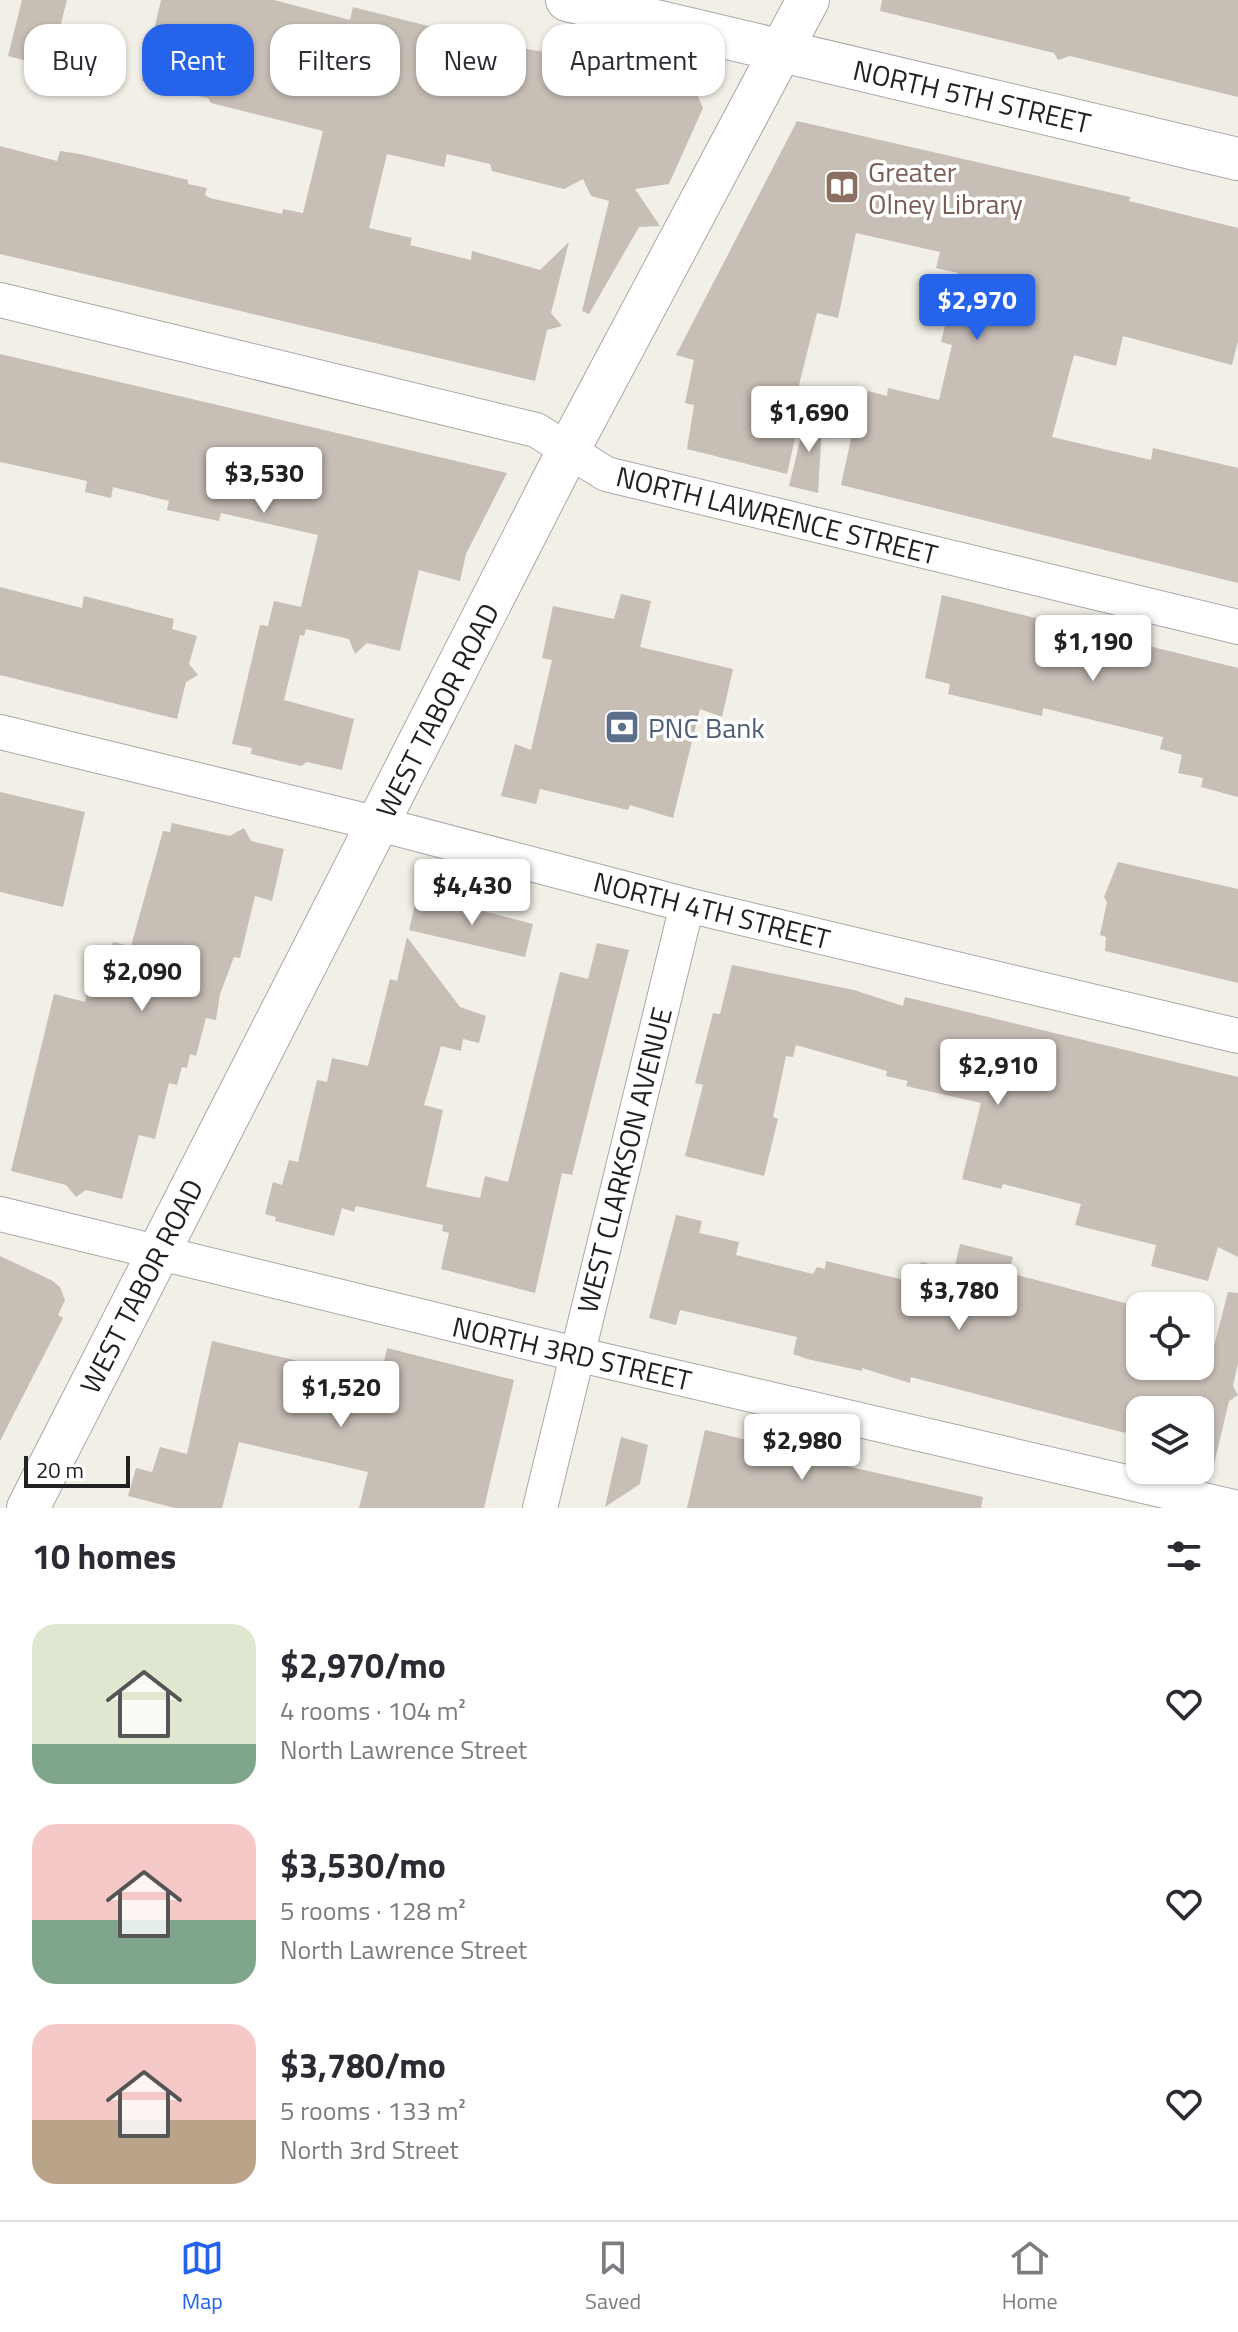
<!DOCTYPE html>
<html lang="en">
<head>
<meta charset="utf-8">
<style>
	:root { --surface:#fff; --page:#f7f7f7; --text:#2b2b33; --muted:#7c7c81; --line:#e1e1e2; --accent:#2563eb }
	body { margin:0; font-family:"Titillium Web",sans-serif; background:var(--page); color:var(--text); height:100vh; display:flex; flex-direction:column; font-size:30px; white-space:nowrap }
	* { box-sizing:border-box; margin:0 }
	p { font-size:26px; color:var(--muted) }
	.icon { flex:none; width:44px; height:44px; fill:none; stroke:currentColor; stroke-width:2; stroke-linecap:round; stroke-linejoin:round }
	.map { position:relative; height:1508px; overflow:hidden }
	.sheet { display:flex; flex-direction:column; background:var(--surface); flex:1 }
	.sheet>* { flex:none }
	.guide { position:absolute; left:24px; top:24px; width:800px; height:72px; display:flex; gap:16px }
	.controls { position:absolute; left:1126px; top:1292px; display:grid; gap:16px }
	.controls a { display:grid; place-items:center; width:88px; height:88px; border-radius:16px; background:var(--surface); box-shadow:0 2px 6px #0004; font-size:40px }
	.scale { position:absolute; left:24px; bottom:20px; width:106px; box-sizing:border-box; padding-left:8px; border:4px solid #212121; border-top:0; font-size:22px; line-height:28px; white-space:nowrap; color:#212121; -webkit-text-stroke:6px #fff; paint-order:stroke }
	.price { position:absolute; translate:-50% -68px; padding:0 18px; border-radius:8px; background:#fff; color:#222; font-size:26px; line-height:52px; filter:drop-shadow(0 2px 4px #0008) }
	.price::after { content:''; position:absolute; left:50%; top:48px; width:24px; height:18px; margin-left:-12px; background:inherit; clip-path:polygon(0 0,100% 0,50% 100%) }
	.price.on { background:var(--accent); color:#fff }
	ul { padding:0; list-style:none }
	li { display:flex; align-items:center; gap:24px; height:200px; padding:0 32px }
	li span { display:grid; place-items:center; flex:none; width:224px; height:160px; border-radius:24px; color:#555 }
	li>.icon { margin-inline-start:auto }
	span .icon { width:96px; height:96px; fill:#fffc; stroke-width:1 }
	li b { font-size:34px }
	h2 { display:flex; justify-content:space-between; align-items:center; height:96px; padding:0 32px; font-size:34px }
	.tag { padding:0 28px; border-radius:24px; background:var(--surface); box-shadow:0 2px 6px #0004; font-size:28px; line-height:72px }
	.tag.on { background:var(--accent); color:#fff }
	.tab-bar { display:flex; justify-content:space-around; align-items:center; height:112px; border-top:2px solid var(--line); background:var(--surface); font-size:22px; color:var(--muted) }
	.tab-bar a { display:grid; justify-items:center; gap:4px }
	.tab-bar .on { color:var(--accent) }
	.map>svg:first-child { display:block }
	.building { fill:#c7beb6 }
	.lines { fill:none; stroke-linecap:round; stroke-linejoin:round }
	.minor-casing { stroke:#a8a8a8; stroke-width:36 }
	.tertiary-casing { stroke:#a8a8a8; stroke-width:44 }
	.minor { stroke:#fff; stroke-width:34 }
	.tertiary { stroke:#fff; stroke-width:42 }
	.labels { text-anchor:middle; dominant-baseline:central; stroke-width:7; stroke-linejoin:round; paint-order:stroke }
	.street-label { font-size:28px; fill:#212121; stroke:#fff }
	.education-label { font-size:28px; fill:#785e54; stroke:#fff; text-anchor:start }
	.service-label { font-size:28px; fill:#4e5e75; stroke:#fff; text-anchor:start }
</style>
</head>
<body>
<div class="map">
<svg width="1238" height="1508" viewBox="0 0 1238 1508">
	<rect width="100%" height="100%" fill="#f2efe7"/>
	<g class="building">
		<path d="M22,0H67L50,67L8,56Z"/>
		<path d="M161,0H274L350,20L353,7L448,31L446,36L512,52L513,47L546,52L607,67L606,72L696,92L703,108L669,184L635,189L660,226L639,227L589,314L582,311L609,201L591,196L583,179L564,189L492,171L490,164L447,154L444,167L387,154L369,228L412,238L410,245L471,260L472,251L540,270L569,242L551,313L562,326L547,330L535,381L0,254V146L57,161L60,151L80,154L188,180V184L207,188L205,195L210,198L282,214L283,209L303,213L323,131L211,103L208,98L154,88L155,84L142,81Z"/>
		<path d="M882,0H1238V97L1070,56L1058,60L1054,53L880,11Z"/>
		<path d="M797,121L1130,197L1129,201L1238,228V341L1232,365L1123,336L1116,366L1074,355L1052,437L1151,460L1153,448L1238,468V583L841,485L852,434L859,430L868,391L887,396L888,388L939,400L952,345L941,342L958,273L936,268L940,252L856,233L838,318L817,313L794,405L802,407L787,474L687,449L694,405L685,403L694,360L676,355Z"/>
		<path d="M0,354L507,473L466,554L460,581L419,570L400,651L367,643L355,654L349,639L306,629L304,636L300,635L284,700L354,719L342,770L307,762L301,766L251,754L252,748L232,744L260,625L268,626L274,601L301,607L318,535L221,513L219,521L167,510L169,501L113,487L111,498L85,492L87,481L0,462Z"/>
		<path d="M808,408L823,410L818,493L789,486Z"/>
		<path d="M0,587L82,608L84,596L174,619L172,629L197,636L189,664L198,675L186,682L177,719L0,675Z"/>
		<path d="M621,594L651,601L640,647L733,669L722,717L700,709L673,818L630,805L628,810L540,789L536,804L501,796L515,744L531,750L552,660L542,658L553,606L614,619Z"/>
		<path d="M942,595L1238,668V797L1201,787L1203,778L1178,773L1182,755L1160,749L1163,737L1043,708L1042,716L1008,708L948,694L950,684L925,678Z"/>
		<path d="M0,792L85,812L63,907L0,892Z"/>
		<path d="M172,823L230,836L244,828L251,841L284,849L272,901L255,896L240,958L234,957L220,994L216,1020L206,1018L196,1056L190,1054L187,1068L182,1067L177,1085L169,1083L155,1139L139,1135L122,1199L86,1190L76,1197L66,1185L11,1171L54,994L85,1002L94,962L106,966L113,942L131,946L163,831L170,832Z"/>
		<path d="M1118,862L1238,889V983L1105,951L1106,937L1100,935L1107,902L1104,897Z"/>
		<path d="M416,900L465,910L468,907L533,924L525,957L409,930Z"/>
		<path d="M407,937L460,1007L486,1016L479,1043L463,1039L461,1051L441,1046L424,1105L443,1110L426,1187L480,1198L485,1176L508,1182L560,972L588,979L597,943L629,950L572,1175L562,1173L535,1293L441,1269L449,1233L442,1231L443,1225L356,1206L354,1212L342,1208L334,1236L275,1221L276,1217L265,1214L273,1182L282,1185L289,1160L298,1162L317,1080L327,1082L332,1058L368,1066L390,979L397,981Z"/>
		<path d="M732,965L854,990L903,1006L905,997L1238,1077V1257L1218,1247L1208,1281L1151,1266L1156,1245L1075,1225L1081,1204L1003,1184L1001,1189L962,1179L981,1103L906,1086L908,1081L886,1076L887,1071L796,1045L793,1057L786,1056L773,1117L778,1119L764,1176L685,1156L703,1085L695,1083L713,1013L720,1014Z"/>
		<path d="M676,1215L702,1221L699,1233L739,1242L736,1255L813,1274L817,1267L825,1269L826,1261L908,1281V1278L917,1280L921,1262L954,1270L960,1244L1013,1257L1009,1273L1140,1307V1366H1200V1342L1214,1346L1228,1292L1238,1293V1363L1233,1386L1238,1395L1229,1401L1211,1477L1200,1476V1410H1140L1137,1434L1121,1432L911,1377L910,1383L862,1368V1371L807,1359L793,1354L797,1337L680,1310L676,1325L649,1318Z"/>
		<path d="M0,1256L51,1280L60,1287L65,1300L58,1315L63,1318L0,1441Z"/>
		<path d="M212,1341L380,1380L387,1348L514,1380L484,1508H359L368,1472L239,1442L222,1508H175L128,1496L136,1468L152,1472L160,1447L187,1454Z"/>
		<path d="M705,1430L789,1450V1453L983,1497L981,1508H687Z"/>
		<path d="M621,1437L648,1445L640,1484L605,1507Z"/>
	</g>
	<g class="lines">
		<g class="minor-casing">
			<g id="minor">
				<path d="M0,300L536,430L606,474L1238,627"/>
				<path d="M0,732L379,824L687,905L1238,1036"/>
				<path d="M0,1214L576,1354L1238,1508"/>
				<path d="M540,1508L687,905"/>
			</g>
		</g>
		<g class="tertiary-casing">
			<g id="tertiary">
				<path d="M567,0L1238,159"/>
				<path d="M28,1508L569,449L808,0"/>
			</g>
		</g>
		<use href="#minor" class="minor"/>
		<use href="#tertiary" class="tertiary"/>
	</g>
	<defs>
		<g id="library-square" transform="scale(1.8)"><rect x="-9" y="-9" width="18" height="18" rx="4" fill="#8d6e63" stroke="#fff"/><path d="M-6-4Q-3-5.5-.7-3.5V5Q-3 3-6 4ZM6-4Q3-5.5 .7-3.5V5Q3 3 6 4Z" fill="#fff"/></g>
		<g id="bank-square" transform="scale(1.8)"><rect x="-9" y="-9" width="18" height="18" rx="4" fill="#5c6f8a" stroke="#fff"/><path d="M-6-4H6V4H-6ZM0-2.3a2.3 2.3 0 1 0 0 4.6a2.3 2.3 0 1 0 0-4.6Z" fill="#fff"/></g>
	</defs>
	<g fill-rule="evenodd">
		<use href="#library-square" x="842" y="187"/>
		<use href="#bank-square" x="622" y="727"/>
	</g>
	<g class="labels">
		<g class="street-label">
			<text transform="translate(972 96) rotate(13)">NORTH 5TH STREET</text>
			<text transform="translate(777 515) rotate(14)">NORTH LAWRENCE STREET</text>
			<text transform="translate(437 710) rotate(-63)">WEST TABOR ROAD</text>
			<text transform="translate(712 910) rotate(14)">NORTH 4TH STREET</text>
			<text transform="translate(624 1160) rotate(-76)">WEST CLARKSON AVENUE</text>
			<text transform="translate(141 1286) rotate(-63)">WEST TABOR ROAD</text>
			<text transform="translate(572 1353) rotate(13)">NORTH 3RD STREET</text>
		</g>
		<g class="education-label">
			<text x="868" y="171">Greater<tspan x="868" dy="32">Olney Library</tspan></text>
		</g>
		<g class="service-label">
			<text x="648" y="727">PNC Bank</text>
		</g>
	</g>
</svg>
<div class="controls">
<a><svg class="icon" aria-label="locate" viewBox="0 0 24 24"><circle cx="12" cy="12" r="6"/><path d="M12 2v4M12 18v4M2 12h4M18 12h4"/></svg></a>
<a><svg class="icon" aria-label="layers" viewBox="0 0 24 24"><path d="M12 4l9 5-9 5-9-5zM3 14l9 5 9-5"/></svg></a>
</div>
<div class="scale">20 m</div>
<b class="price on" style="left:977px;top:342px">$2,970</b>
<b class="price" style="left:809px;top:454px">$1,690</b>
<b class="price" style="left:264px;top:515px">$3,530</b>
<b class="price" style="left:1093px;top:683px">$1,190</b>
<b class="price" style="left:472px;top:927px">$4,430</b>
<b class="price" style="left:142px;top:1013px">$2,090</b>
<b class="price" style="left:998px;top:1107px">$2,910</b>
<b class="price" style="left:959px;top:1332px">$3,780</b>
<b class="price" style="left:341px;top:1429px">$1,520</b>
<b class="price" style="left:802px;top:1482px">$2,980</b>
<div class="guide">
<a class="tag">Buy</a>
<a class="tag on">Rent</a>
<a class="tag">Filters</a>
<a class="tag">New</a>
<a class="tag">Apartment</a>
</div>
</div>
<section class="sheet">
<h2>10 homes<svg class="icon" aria-label="filters" viewBox="0 0 24 24"><path d="M4 7h16M4 17h16"/><circle cx="9" cy="7" r="2"/><circle cx="15" cy="17" r="2"/></svg></h2>
<ul>
<li><span style="background:linear-gradient(#dfe7d0 75%,#7fa58c 0)"><svg class="icon" aria-label="home" viewBox="0 0 24 24"><path d="M3 11l9-7 9 7M6 9v11h12V9"/></svg></span><div><b>$2,970/mo</b><p>4 rooms · 104 m²</p><p>North Lawrence Street</p></div><svg class="icon" aria-label="heart" viewBox="0 0 24 24"><path d="M12 20l-8-8c-3-5 5-10 8-4 3-6 11-1 8 4z"/></svg></li>
<li><span style="background:linear-gradient(#f6c9c9 60%,#7fa58c 0)"><svg class="icon" aria-label="home" viewBox="0 0 24 24"><path d="M3 11l9-7 9 7M6 9v11h12V9"/></svg></span><div><b>$3,530/mo</b><p>5 rooms · 128 m²</p><p>North Lawrence Street</p></div><svg class="icon" aria-label="heart" viewBox="0 0 24 24"><path d="M12 20l-8-8c-3-5 5-10 8-4 3-6 11-1 8 4z"/></svg></li>
<li><span style="background:linear-gradient(#f6c9c9 60%,#b9a48a 0)"><svg class="icon" aria-label="home" viewBox="0 0 24 24"><path d="M3 11l9-7 9 7M6 9v11h12V9"/></svg></span><div><b>$3,780/mo</b><p>5 rooms · 133 m²</p><p>North 3rd Street</p></div><svg class="icon" aria-label="heart" viewBox="0 0 24 24"><path d="M12 20l-8-8c-3-5 5-10 8-4 3-6 11-1 8 4z"/></svg></li>
</ul>
</section>
<nav class="tab-bar">
<a class="on"><svg class="icon" aria-label="map" viewBox="0 0 24 24"><path d="M3 6l6-2 6 2 6-2v14l-6 2-6-2-6 2zM9 4v14M15 6v14"/></svg>Map</a>
<a><svg class="icon" aria-label="saved" viewBox="0 0 24 24"><path d="M7 4h10v16l-5-4-5 4z"/></svg>Saved</a>
<a><svg class="icon" aria-label="home" viewBox="0 0 24 24"><path d="M3 11l9-7 9 7M6 9v11h12V9"/></svg>Home</a>
</nav>
</body>
</html>
